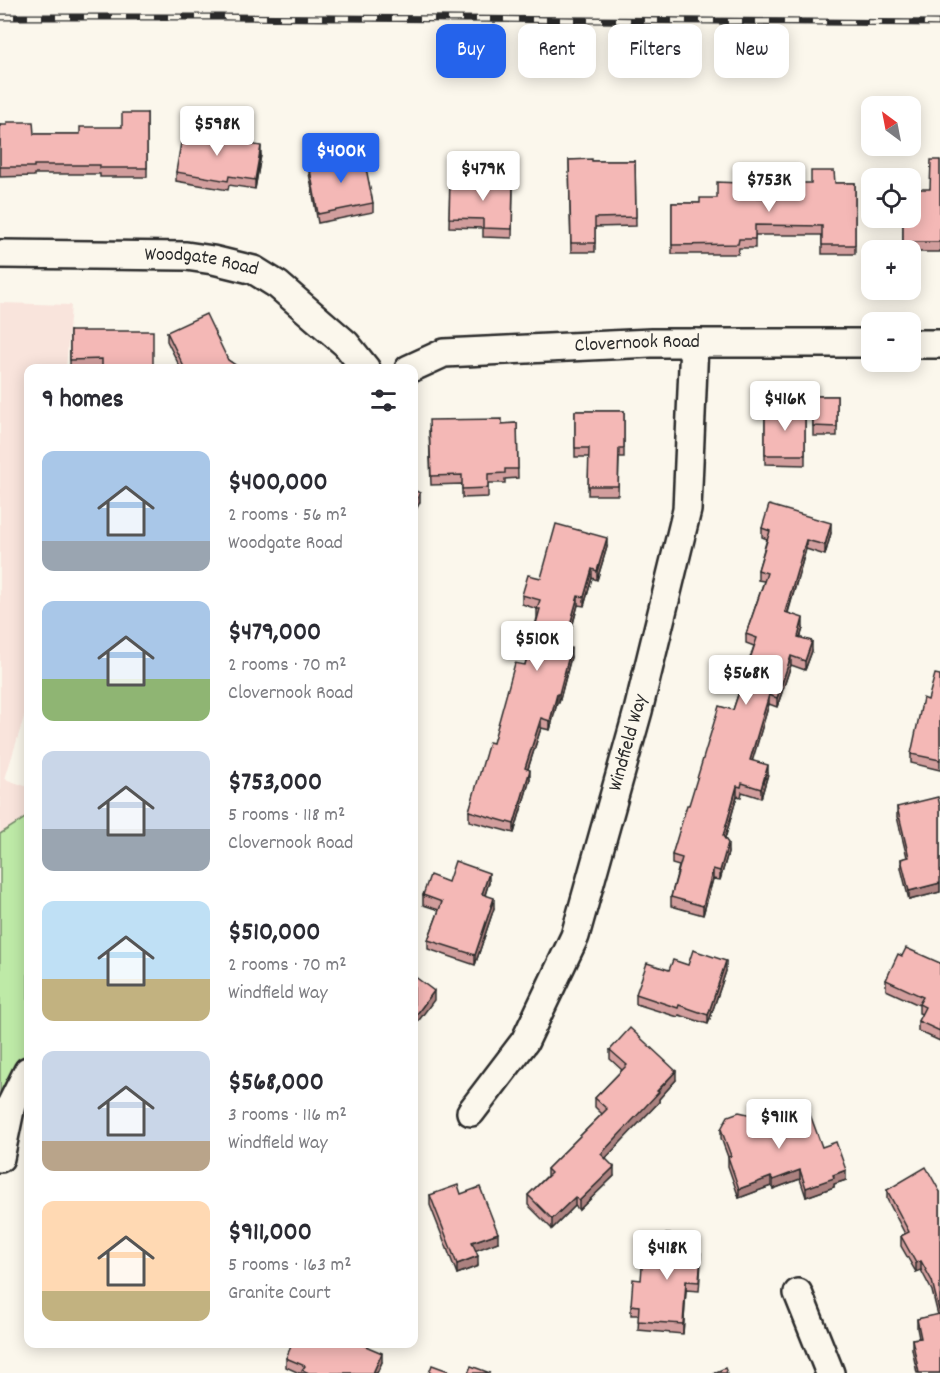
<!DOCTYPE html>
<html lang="en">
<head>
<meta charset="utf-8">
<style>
	:root { --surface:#fff; --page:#f7f7f7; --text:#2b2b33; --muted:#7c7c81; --accent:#2563eb }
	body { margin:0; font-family:Dekko,sans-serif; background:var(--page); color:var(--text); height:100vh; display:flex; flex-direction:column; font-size:22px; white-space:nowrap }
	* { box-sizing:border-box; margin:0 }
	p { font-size:20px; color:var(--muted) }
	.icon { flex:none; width:33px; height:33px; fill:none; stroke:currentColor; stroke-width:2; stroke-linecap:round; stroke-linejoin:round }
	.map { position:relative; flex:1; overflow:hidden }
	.details { position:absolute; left:24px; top:364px; width:394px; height:984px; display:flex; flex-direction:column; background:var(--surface); border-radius:12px; box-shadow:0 3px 15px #0003 }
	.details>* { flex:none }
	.hud { position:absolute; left:436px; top:24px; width:412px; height:54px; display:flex; gap:12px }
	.needle { width:39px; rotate:328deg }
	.buttons { position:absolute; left:861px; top:96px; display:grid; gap:12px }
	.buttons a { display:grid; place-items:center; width:60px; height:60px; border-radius:12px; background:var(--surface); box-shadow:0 3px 15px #0003; font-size:30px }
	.price { position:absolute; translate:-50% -51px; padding:0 14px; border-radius:6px; background:#fff; color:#222; font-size:20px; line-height:39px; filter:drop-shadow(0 2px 3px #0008) }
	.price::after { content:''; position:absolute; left:50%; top:36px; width:18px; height:14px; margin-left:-9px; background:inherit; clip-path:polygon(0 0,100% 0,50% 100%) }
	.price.selected { background:var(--accent); color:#fff }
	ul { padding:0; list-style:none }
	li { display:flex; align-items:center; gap:18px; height:150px; padding:0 18px }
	li span { display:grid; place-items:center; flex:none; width:168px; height:120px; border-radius:12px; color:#555 }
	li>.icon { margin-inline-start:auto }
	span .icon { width:72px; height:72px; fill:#fffc; stroke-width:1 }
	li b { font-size:26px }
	h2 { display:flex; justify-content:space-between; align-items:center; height:72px; padding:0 18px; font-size:26px }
	.pill { padding:0 21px; border-radius:12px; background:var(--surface); box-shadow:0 3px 15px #0003; font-size:21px; line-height:54px }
	.pill.selected { background:var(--accent); color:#fff }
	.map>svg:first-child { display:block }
	.built { fill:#f9e4dc }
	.green { fill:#beeaa7; stroke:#748a69; stroke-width:1.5 }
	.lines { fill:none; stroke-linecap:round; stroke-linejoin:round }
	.street-casing { stroke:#2b2b2b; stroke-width:32 }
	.street { stroke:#fbf7ec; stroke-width:27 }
	.rail-casing { stroke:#2b2b2b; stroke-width:7 }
	.rail { stroke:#fbf7ec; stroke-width:4.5; stroke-dasharray:14; stroke-linecap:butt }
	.wall { fill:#d29e9d; stroke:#2b2b2b; stroke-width:1.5 }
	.shaded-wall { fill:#ab817f; stroke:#2b2b2b; stroke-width:1.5 }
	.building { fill:#f4b8b6; stroke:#2b2b2b; stroke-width:1.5 }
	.labels { text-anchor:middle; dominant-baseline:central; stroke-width:5; stroke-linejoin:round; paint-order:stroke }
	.street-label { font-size:20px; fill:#2b2b2b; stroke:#fbf7ec }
</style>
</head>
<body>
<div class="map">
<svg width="940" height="1373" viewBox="0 0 940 1373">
	<rect width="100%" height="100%" fill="#fbf7ec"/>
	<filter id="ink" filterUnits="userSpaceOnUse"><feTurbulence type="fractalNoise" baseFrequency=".0167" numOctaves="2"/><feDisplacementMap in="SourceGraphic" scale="12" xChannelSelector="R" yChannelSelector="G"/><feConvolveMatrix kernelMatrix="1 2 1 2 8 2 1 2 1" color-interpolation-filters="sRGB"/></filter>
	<g filter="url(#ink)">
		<path class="built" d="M0,303L71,305L66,369H28V704L5,779L28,787V816L0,834Z"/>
		<path class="green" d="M28,816V1071L0,1158V834Z"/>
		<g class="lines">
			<g class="street-casing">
				<g id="street">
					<path id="s1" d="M0,254L186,256L213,260L254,270L278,285L346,344L366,369"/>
					<path d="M910,344H940"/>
					<path id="s2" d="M409,369L444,353L651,343H872"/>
					<path id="s3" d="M471,1112L525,1041L575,936L638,711L687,510L694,343"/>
					<path d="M0,1158L11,1105L28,1071"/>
					<path d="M798,1293L830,1373"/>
				</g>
			</g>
			<use href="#street" class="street"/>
			<g class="rail-casing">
				<path id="rail" d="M0,17H220L940,23"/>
			</g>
			<use href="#rail" class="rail"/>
		</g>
		<g class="wall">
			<path d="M147,113V177H100V174H34V176L0,177V125L34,134H80L122,127Z"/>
			<path d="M233,141L261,155L255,189L229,185L228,190L176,181V172Z"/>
			<path d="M569,160L592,161H635L636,226L595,227V252H571Z"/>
			<path d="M940,160V252H910V250H903V218L930,189Z"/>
			<path d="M309,164L373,203V212L318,223L309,173Z"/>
			<path d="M450,180L513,182L512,238L483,237V228L449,227Z"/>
			<path d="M835,183H855V254H822V235H755V248H739L738,254H672V203H700L739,198L787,197Z"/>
			<path d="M70,331L153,369H70Z"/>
			<path d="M167,332L228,360L241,369H181L167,341Z"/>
			<rect x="813" y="396" width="24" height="40"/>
			<path d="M765,409H805V465L765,464Z"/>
			<path d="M575,411H624V457H619L618,495H588L589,457H575Z"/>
			<path d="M517,423L518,478L505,479V483H488V497L462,498V484L431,485L429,429Z"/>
			<path d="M762,528L831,533L825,555L806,549L788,613L803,628L800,638L812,651L805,670L791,665L777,707L769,704L752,760L768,774L761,798L742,792L741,797L737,796L725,839L728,853L720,880L713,879L703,915L671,906V897L679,866L672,864V855L689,805L733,710L754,646L746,643V634L764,581L758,580V570L767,539L762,537Z"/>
			<path d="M607,547L597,580L592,578L584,606L578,605L567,646L571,657L559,703H557L550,730L541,728L528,769L530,779L514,833L469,821V811L493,743L525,665L537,618V609L522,604V595L541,578Z"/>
			<path d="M940,675V770L911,763V754L928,700Z"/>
			<path d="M940,806V892L909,900L901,868V859L907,857L897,817V807Z"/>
			<path d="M448,882H489L485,895L494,908L475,965L428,949V940L439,910L423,905V895Z"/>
			<path d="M902,956L940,963V1041L918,1031V1021L922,1014L919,1013V1005L886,990V980Z"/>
			<path d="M688,965L726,971L708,1024L679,1015L678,1017L636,1004V994L669,970Z"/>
			<path d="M610,1050L676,1080L659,1099V1102L605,1158L614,1176L579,1210L575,1206L552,1229L528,1205V1195L547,1176V1169L602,1114L595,1107V1098L622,1070L610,1059Z"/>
			<path d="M756,1127L822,1147L846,1180L834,1184V1187L806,1197L800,1179L773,1189L771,1186L739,1198L728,1166V1157L721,1138V1129Z"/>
			<path d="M887,1190L940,1192V1373H917L912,1349V1339L919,1338L917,1328V1319L938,1315L932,1291L921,1270L916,1272L901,1246V1236L905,1234L887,1199Z"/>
			<path d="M461,1194L498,1242L475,1250L478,1266L457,1274L430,1205V1195Z"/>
			<path d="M698,1245V1253L701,1263L699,1291L686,1290L683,1334L638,1330L639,1315H631V1305L641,1280L664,1255Z"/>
			<path d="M368,1344L367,1347L382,1362L377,1373H299L286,1367V1358Z"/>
		</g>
		<g class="shaded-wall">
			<path d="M261,146V155L255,189V180Z"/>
			<path d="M420,493V502L414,514V505Z"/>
			<path d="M831,523V533L825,555V545Z"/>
			<path d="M607,538V547L597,580V571Z"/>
			<path d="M806,540V549L785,622V612Z"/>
			<path d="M592,569V578L584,606V597Z"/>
			<path d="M578,596V605L564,655V646Z"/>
			<path d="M803,618V628L798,646V637Z"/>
			<path d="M812,641V651L805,670V661Z"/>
			<path d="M571,648V657L559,703V694Z"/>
			<path d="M791,656V665L777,707V698Z"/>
			<path d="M557,694V703L550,730V721Z"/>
			<path d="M769,695V704L750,769V760Z"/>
			<path d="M541,718V728L525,778V768Z"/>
			<path d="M768,765V774L761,798V789Z"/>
			<path d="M530,770V779L514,833V824Z"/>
			<path d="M737,786V796L723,845V836Z"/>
			<path d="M728,843V853L720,880V871Z"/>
			<path d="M713,869V879L703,915V906Z"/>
			<path d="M489,873V882L482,904V894Z"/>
			<path d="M940,883V892L909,900V891Z"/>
			<path d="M494,898V908L475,965V955Z"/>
			<path d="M726,961V971L708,1024V1015Z"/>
			<path d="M434,991V1000L414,1027V1018Z"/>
			<path d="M676,1071V1080L659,1099V1102L601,1163V1154Z"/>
			<path d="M614,1167V1176L579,1210V1201Z"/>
			<path d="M800,1170V1179L773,1189V1180Z"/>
			<path d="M846,1170V1180L834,1184V1187L806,1197V1188L833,1175Z"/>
			<path d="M771,1177V1186L739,1198V1189Z"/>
			<path d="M575,1197V1206L552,1229V1219Z"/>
			<path d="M498,1233V1242L472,1252V1242Z"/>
			<path d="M478,1256V1266L457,1274V1264Z"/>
			<path d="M921,1261V1270L916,1272V1263Z"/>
			<path d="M686,1281V1290L683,1334V1324Z"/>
			<path d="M382,1353V1362L377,1373H373Z"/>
		</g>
		<g class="building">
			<path d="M122,113H147V168H100V165H34V167H0V125H7V122H33L34,134H80V127H122Z"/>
			<path d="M183,131L233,139L232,141L261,146L255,180L229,176L228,181L176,172Z"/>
			<path d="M363,153L373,203L318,214L309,164Z"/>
			<path d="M592,159V161H635L636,217L595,218V243H571L569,160Z"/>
			<path d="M931,160H940V242H903V218H910V189H930Z"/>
			<path d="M811,171H834L835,183H855V245H822V226L755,225V239H739L738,244L672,245V203H700V198H717V182L739,183V198L787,197V183H811Z"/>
			<path d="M450,180L513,182L512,229L483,228V219L449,218Z"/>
			<path d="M206,314L228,360L241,369H185L167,332Z"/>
			<path d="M70,331H153V369H102V359L70,360Z"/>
			<path d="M813,396H837V427L813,426Z"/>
			<rect x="765" y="409" width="40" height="46"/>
			<path d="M575,411H624V448H619L618,486H588L589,448H575Z"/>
			<path d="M502,419V424L517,423L518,469H505V473L488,474V488L462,489V475L431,476L429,420Z"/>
			<path d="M414,490L420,493L414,505Z"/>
			<path d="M769,505L831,523L825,545L806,540L785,612L803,618L798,637L812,641L805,661L791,656L777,698L769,695L750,760L768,765L761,789L742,783L741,787L737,786L723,836L728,843L720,871L713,869L703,906L671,897L682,858L672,855L687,805H689L719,706L733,710L757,638L746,634L767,573L758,570L770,531L762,528Z"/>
			<path d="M556,524L607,538L597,571L592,569L584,597L578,596L564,646L571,648L559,694H557L550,721L541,718L525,768L530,770L514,824L469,811L489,742L493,743L515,663L525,665L540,609H537L540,600L522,595L528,575L541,578Z"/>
			<path d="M935,674L940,675V760L911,754L923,698L928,700Z"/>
			<path d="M938,797L940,806V883L909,891L901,859L909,857L897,807Z"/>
			<path d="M455,861L489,873L482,894L494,898L475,955L428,940L442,902L423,895L430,875L448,882Z"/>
			<path d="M906,948L940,963V1031L918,1021L925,1007L919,1004L923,997L886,980L898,954L902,956Z"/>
			<path d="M693,950L726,961L708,1015L679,1005L678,1008L636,994L647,963L669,970L673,960L688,965Z"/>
			<path d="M414,976L434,991L414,1018Z"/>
			<path d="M630,1028L676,1071L657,1091L659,1092L601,1154L614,1167L579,1201L575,1197L552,1219L528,1195L551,1173L547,1169L607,1109L595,1098L627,1065L610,1050Z"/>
			<path d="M808,1109L822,1147L836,1142L846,1170L833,1175L834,1178L806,1188L800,1170L773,1180L771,1177L739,1189L728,1157L731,1156L721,1129L728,1116L739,1112L752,1115L756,1127Z"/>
			<path d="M926,1167L940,1192V1373H919L912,1339L921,1338L917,1319L940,1314L932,1281L921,1261L916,1263L901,1236L909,1232L887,1190Z"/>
			<path d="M458,1185L461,1194L480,1187L498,1233L472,1242L478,1256L457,1264L430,1195Z"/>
			<path d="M666,1234L698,1236L697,1253H701L699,1282L686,1281L683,1324L638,1321L639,1306L631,1305L633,1279L641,1280L643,1254L664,1255Z"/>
			<path d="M292,1344H364L363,1345L382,1353L373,1373H309L302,1370L305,1366L286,1358Z"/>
			<path d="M432,1365L454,1373H429Z"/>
			<path d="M471,1366L490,1373H468Z"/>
			<path d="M725,1368L727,1373H714Z"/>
		</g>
	</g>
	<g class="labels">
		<g class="street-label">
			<text stroke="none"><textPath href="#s1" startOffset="202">Woodgate Road</textPath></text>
			<text stroke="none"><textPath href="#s2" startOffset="232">Clovernook Road</textPath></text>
			<text stroke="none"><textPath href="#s3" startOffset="406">Windfield Way</textPath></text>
		</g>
	</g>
</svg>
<div class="buttons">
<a><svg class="needle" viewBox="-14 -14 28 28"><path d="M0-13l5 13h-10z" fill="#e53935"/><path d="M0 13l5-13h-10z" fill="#7c7c81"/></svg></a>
<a><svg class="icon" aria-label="locate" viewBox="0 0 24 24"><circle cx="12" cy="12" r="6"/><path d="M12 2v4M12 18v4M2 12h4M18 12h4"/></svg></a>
<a>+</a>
<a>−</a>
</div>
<b class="price" style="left:217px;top:157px">$598K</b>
<b class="price selected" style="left:341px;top:184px">$400K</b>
<b class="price" style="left:483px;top:202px">$479K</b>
<b class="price" style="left:769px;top:213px">$753K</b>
<b class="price" style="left:785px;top:432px">$416K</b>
<b class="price" style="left:537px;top:672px">$510K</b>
<b class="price" style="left:746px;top:706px">$568K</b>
<b class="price" style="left:779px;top:1150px">$911K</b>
<b class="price" style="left:667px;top:1281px">$418K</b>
<div class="hud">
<a class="pill selected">Buy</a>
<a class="pill">Rent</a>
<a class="pill">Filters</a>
<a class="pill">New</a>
</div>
<section class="details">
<h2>9 homes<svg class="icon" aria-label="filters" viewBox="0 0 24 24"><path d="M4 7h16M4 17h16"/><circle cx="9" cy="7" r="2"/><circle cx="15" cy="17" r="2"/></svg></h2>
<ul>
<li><span style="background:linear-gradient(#a9c7e8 75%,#9aa5b1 0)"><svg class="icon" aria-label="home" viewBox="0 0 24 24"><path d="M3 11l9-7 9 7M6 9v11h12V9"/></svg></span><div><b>$400,000</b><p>2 rooms · 56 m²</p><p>Woodgate Road</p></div></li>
<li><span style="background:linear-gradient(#a9c7e8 65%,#8fb573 0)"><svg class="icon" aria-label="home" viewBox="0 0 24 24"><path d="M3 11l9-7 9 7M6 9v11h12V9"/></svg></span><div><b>$479,000</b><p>2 rooms · 70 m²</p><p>Clovernook Road</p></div></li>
<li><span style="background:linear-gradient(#c9d6e8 65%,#9aa5b1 0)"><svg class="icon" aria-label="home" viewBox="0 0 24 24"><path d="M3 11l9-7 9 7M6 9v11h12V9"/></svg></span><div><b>$753,000</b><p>5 rooms · 118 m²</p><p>Clovernook Road</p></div></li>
<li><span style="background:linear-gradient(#bfe0f5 65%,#c2b280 0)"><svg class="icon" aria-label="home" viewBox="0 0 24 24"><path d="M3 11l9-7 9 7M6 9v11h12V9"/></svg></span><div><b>$510,000</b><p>2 rooms · 70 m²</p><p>Windfield Way</p></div></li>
<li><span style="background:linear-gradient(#c9d6e8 75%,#b9a48a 0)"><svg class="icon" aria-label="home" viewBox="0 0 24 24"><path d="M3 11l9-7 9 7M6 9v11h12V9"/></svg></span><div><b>$568,000</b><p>3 rooms · 116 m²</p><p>Windfield Way</p></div></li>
<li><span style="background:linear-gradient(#ffd9b3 75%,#c2b280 0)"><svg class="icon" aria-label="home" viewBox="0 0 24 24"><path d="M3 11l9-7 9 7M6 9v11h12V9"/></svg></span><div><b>$911,000</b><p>5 rooms · 163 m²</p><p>Granite Court</p></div></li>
</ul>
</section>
</div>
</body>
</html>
